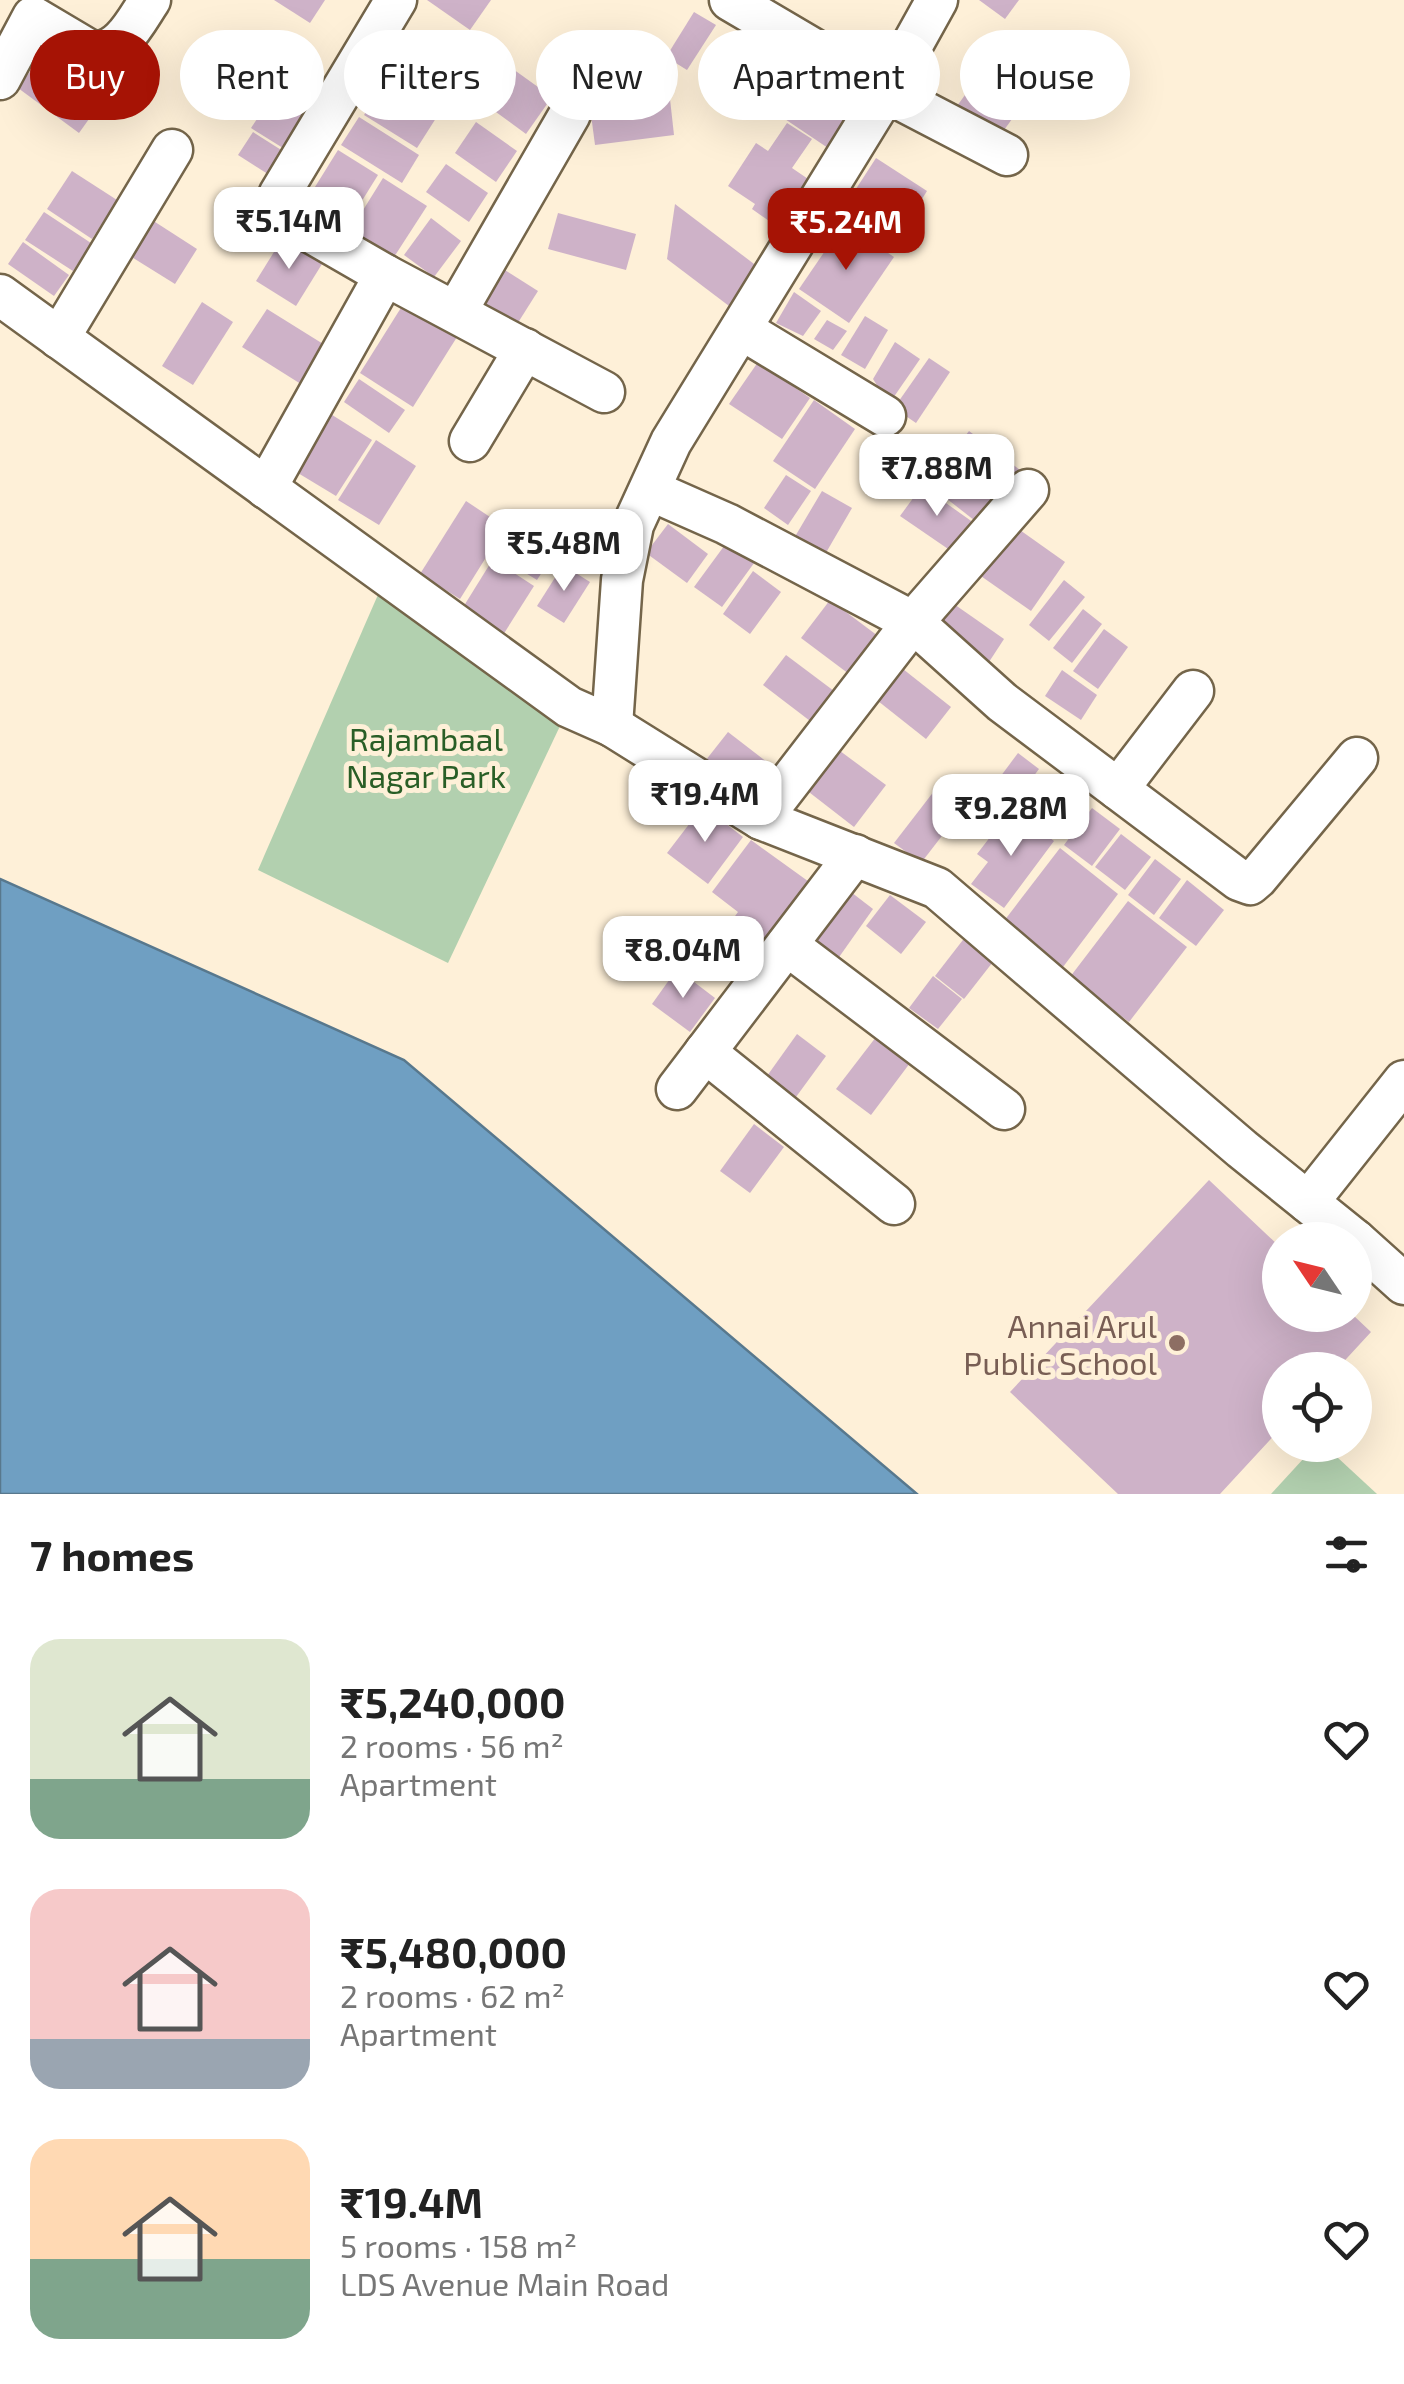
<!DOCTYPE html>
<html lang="en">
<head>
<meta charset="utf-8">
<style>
	:root { --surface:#fff; --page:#f2f2f2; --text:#222; --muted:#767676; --accent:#a61305 }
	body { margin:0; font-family:"Exo 2",sans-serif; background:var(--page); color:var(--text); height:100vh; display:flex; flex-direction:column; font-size:38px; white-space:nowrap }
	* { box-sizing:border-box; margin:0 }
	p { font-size:32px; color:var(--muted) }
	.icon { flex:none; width:55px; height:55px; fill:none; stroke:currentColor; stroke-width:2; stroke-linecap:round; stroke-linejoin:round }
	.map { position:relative; height:1494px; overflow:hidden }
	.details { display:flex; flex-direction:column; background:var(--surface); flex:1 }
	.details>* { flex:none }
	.banner { position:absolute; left:30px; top:30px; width:1345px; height:90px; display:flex; gap:20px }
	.needle { width:65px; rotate:305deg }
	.controls { position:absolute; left:1262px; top:1222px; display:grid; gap:20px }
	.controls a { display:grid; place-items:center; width:110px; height:110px; border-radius:50%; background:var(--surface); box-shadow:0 10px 40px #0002; font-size:50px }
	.price { position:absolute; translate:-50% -85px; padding:0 22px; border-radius:20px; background:#fff; color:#222; font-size:32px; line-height:65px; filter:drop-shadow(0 2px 5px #0008) }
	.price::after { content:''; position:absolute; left:50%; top:60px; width:30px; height:22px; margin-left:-15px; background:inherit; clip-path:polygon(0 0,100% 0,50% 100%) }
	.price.current { background:var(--accent); color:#fff }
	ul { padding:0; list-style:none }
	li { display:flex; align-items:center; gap:30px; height:250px; padding:0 30px }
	li span { display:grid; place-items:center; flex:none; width:280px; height:200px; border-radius:30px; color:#555 }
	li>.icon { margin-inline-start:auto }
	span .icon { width:120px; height:120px; fill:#fffc; stroke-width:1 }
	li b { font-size:42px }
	h2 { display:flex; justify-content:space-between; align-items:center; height:120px; padding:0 30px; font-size:42px }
	.tag { padding:0 35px; border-radius:45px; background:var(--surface); box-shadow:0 10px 40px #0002; font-size:35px; line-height:90px }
	.tag.current { background:var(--accent); color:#fff }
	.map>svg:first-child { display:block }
	.green { fill:#b2d0af }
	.water { fill:#6f9fc2; stroke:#58788d; stroke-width:2.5 }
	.building { fill:#ceb2c8 }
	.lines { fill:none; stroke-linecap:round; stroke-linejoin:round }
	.minor-casing { stroke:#74654a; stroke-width:45 }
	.minor { stroke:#fff; stroke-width:40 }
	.education-dot { fill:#8d6e63; stroke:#fef0d8; stroke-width:4 }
	.labels { text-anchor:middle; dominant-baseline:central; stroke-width:10; stroke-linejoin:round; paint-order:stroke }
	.park-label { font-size:32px; fill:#295e26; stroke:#fef0d8 }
	.education-label { font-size:32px; fill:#785e54; stroke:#fef0d8; text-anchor:end }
</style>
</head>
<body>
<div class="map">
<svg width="1404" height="1494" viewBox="0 0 1404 1494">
	<rect width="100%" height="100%" fill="#fef0d8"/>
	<g class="green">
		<path d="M387,574L569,707L448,963L258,870Z"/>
		<path d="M1316,1445H1324L1377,1494H1271Z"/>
	</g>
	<path class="water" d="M0,879L404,1060L917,1494H0Z"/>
	<g class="building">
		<path d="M274,0H325L310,23Z"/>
		<path d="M427,0H491L470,30Z"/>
		<path d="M979,0H1019L1005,19Z"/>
		<path d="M694,12L716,25L687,70L666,57Z"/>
		<path d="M48,47L109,91L79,133L18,88Z"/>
		<path d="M485,49L552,97L526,134L459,85Z"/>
		<path d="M807,62L861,99L828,148L773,111Z"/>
		<path d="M986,66L1028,97L999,137L957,106Z"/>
		<path d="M668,81L674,135L595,145L588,92Z"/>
		<path d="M384,82L438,115L417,148L364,115Z"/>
		<path d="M276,90L316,114L291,153L251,128Z"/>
		<path d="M359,117L419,155L402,183L341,145Z"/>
		<path d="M476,122L517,151L496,182L455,153Z"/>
		<path d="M787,123L812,139L792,168L814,183L782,230L752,209L755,204L728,186L756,143L768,151Z"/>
		<path d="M253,132L286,153L271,176L238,155Z"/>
		<path d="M338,150L378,175L340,236L300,211Z"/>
		<path d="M876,158L927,191L905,226L854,192Z"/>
		<path d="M446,164L488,193L469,222L426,192Z"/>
		<path d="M72,171L117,200L92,239L47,209Z"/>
		<path d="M383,178L427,206L385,271L342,244Z"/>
		<path d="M675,204L762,270L733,309L667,259Z"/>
		<path d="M44,212L91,243L73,271L25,240Z"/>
		<path d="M558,213L636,234L626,270L548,249Z"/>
		<path d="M431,218L461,241L434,277L404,255Z"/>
		<path d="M152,220L197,249L175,284L130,256Z"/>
		<path d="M844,223L894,257L849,323L799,289Z"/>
		<path d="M282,239L322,264L296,306L256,281Z"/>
		<path d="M23,242L69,275L54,296L8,264Z"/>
		<path d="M497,265L538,291L514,329L472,303Z"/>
		<path d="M794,292L821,311L803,336L776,323Z"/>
		<path d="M202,302L233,322L193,385L162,366Z"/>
		<path d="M404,303L457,337L413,407L360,373Z"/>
		<path d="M267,309L328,347L304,386L242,347Z"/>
		<path d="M865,316L888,330L865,369L841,355Z"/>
		<path d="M827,320L847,331L833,350L814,339Z"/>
		<path d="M895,342L920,359L889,404L873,379Z"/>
		<path d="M929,358L950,372L916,423L894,408Z"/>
		<path d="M758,362L810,398L782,439L729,404Z"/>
		<path d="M359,379L405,410L389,433L344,402Z"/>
		<path d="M814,400L855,429L815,489L773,461Z"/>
		<path d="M329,413L372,440L336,496L293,470Z"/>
		<path d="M969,431L1020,470L979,524L928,484Z"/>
		<path d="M376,440L416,466L379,525L338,500Z"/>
		<path d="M786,475L811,491L788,525L764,508Z"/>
		<path d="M922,486L974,523L954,553L900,516Z"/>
		<path d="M822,491L852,508L820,563L790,545Z"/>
		<path d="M466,501L505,527L460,599L420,574Z"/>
		<path d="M668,524L708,554L687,583L646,553Z"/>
		<path d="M1013,525L1065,562L1031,611L978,574Z"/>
		<path d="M509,527L553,555L537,580L493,553Z"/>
		<path d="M730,538L757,559L722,607L694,587Z"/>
		<path d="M493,559L534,586L503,635L462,609Z"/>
		<path d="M563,565L590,582L564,623L537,606Z"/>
		<path d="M753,571L781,592L750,634L723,614Z"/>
		<path d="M1064,580L1085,597L1049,641L1029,625Z"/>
		<path d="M830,600L882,639L853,677L801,638Z"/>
		<path d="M951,602L1004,639L987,665L937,627Z"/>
		<path d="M1083,609L1102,624L1072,663L1053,648Z"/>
		<path d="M1104,629L1128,647L1098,689L1073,671Z"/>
		<path d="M786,655L842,697L818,727L763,685Z"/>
		<path d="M903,669L951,707L926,739L878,701Z"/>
		<path d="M1062,670L1097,695L1081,720L1045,696Z"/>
		<path d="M728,732L776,769L751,802L702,765Z"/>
		<path d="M836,748L886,785L854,827L805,789Z"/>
		<path d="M1018,753L1039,769L995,828L974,812Z"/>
		<path d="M1050,774L1089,803L1062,838L1024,809Z"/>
		<path d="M938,786L965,806L921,863L894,843Z"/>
		<path d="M703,806L743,837L708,884L667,853Z"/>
		<path d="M1092,808L1120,829L1092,866L1064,845Z"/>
		<path d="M1016,812L1054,841L1004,908L971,884L988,862L977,854L994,832L998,835Z"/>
		<path d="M1121,834L1151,857L1125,890L1095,867Z"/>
		<path d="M751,840L812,884L738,982L705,957L738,912L712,892Z"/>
		<path d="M1060,848L1118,894L1063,967L1004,921Z"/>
		<path d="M1155,859L1181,879L1154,915L1128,895Z"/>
		<path d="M1187,880L1224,910L1196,946L1159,918Z"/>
		<path d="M847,889L873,909L837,960L813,939Z"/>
		<path d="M890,895L926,922L901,954L866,926Z"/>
		<path d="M1128,901L1187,947L1129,1022L1070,977Z"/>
		<path d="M966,936L996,958L964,999L935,976Z"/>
		<path d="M677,969L715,998L690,1032L652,1004Z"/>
		<path d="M933,976L962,999L938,1029L909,1008Z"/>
		<path d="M797,1034L826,1056L796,1097L767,1076Z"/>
		<path d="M876,1037L910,1063L871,1115L836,1089Z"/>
		<path d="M754,1124L784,1147L750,1193L720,1171Z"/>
		<path d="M1209,1180L1280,1247V1315H1353L1371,1332L1336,1370H1280V1429L1220,1494H1118L1010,1392Z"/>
	</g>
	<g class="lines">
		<g class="minor-casing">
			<g id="minor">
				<path d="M730,0L886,92L1007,155"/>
				<path d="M0,79L33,17L92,52C120,55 136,21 150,0"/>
				<path d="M385,275L288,219L279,195L396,0"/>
				<path d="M0,295L569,707L612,726L761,819L937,888L1242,1149L1355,1240"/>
				<path d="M456,312L570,114"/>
				<path d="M741,329L885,416"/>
				<path d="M59,338L172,150"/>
				<path d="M470,441L525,349"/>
				<path d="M266,488L385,275L604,392"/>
				<path d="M650,490L727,524L913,622L1002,702L1239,880L1250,884L1257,878L1357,758"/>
				<path d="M612,726L622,580L633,525L671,442L886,92L937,0"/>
				<path d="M1118,789L1193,691"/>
				<path d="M761,819L913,622L1028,490"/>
				<path d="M787,945L1004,1109"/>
				<path d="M705,1052L894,1204"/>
				<path d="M677,1089L855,855"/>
				<path d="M1308,1202L1404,1081"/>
				<path d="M1355,1240L1404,1284"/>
			</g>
		</g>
		<use href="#minor" class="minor"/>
	</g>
	<circle class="education-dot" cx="1177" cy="1343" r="10"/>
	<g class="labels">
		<g class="park-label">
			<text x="426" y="738">Rajambaal<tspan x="426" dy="37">Nagar Park</tspan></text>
		</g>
		<g class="education-label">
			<text x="1157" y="1325">Annai Arul<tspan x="1157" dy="37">Public School</tspan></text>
		</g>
	</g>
</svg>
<div class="controls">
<a><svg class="needle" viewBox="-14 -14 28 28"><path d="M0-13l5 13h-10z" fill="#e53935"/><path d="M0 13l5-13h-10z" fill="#767676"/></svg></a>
<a><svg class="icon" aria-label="locate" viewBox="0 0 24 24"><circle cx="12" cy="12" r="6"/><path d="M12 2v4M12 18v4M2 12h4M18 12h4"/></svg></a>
</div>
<b class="price" style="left:289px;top:272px">₹5.14M</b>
<b class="price current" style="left:846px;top:273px">₹5.24M</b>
<b class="price" style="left:937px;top:519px">₹7.88M</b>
<b class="price" style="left:564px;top:594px">₹5.48M</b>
<b class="price" style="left:705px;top:845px">₹19.4M</b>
<b class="price" style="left:1011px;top:859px">₹9.28M</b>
<b class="price" style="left:683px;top:1001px">₹8.04M</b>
<div class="banner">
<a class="tag current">Buy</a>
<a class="tag">Rent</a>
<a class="tag">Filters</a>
<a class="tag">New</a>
<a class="tag">Apartment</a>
<a class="tag">House</a>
</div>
</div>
<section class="details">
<h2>7 homes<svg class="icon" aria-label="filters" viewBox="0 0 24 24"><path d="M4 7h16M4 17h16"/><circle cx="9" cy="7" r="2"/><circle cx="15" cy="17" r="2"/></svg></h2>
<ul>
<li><span style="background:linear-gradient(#dfe7d0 70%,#7fa58c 0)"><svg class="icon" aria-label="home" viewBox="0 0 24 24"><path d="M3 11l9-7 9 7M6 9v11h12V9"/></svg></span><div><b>₹5,240,000</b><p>2 rooms · 56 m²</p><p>Apartment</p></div><svg class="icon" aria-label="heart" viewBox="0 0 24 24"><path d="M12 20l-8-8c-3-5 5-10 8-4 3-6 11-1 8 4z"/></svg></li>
<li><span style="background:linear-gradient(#f6c9c9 75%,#9aa5b1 0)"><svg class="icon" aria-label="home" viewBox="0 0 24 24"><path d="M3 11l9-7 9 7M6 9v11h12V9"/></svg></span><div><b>₹5,480,000</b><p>2 rooms · 62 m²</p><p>Apartment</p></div><svg class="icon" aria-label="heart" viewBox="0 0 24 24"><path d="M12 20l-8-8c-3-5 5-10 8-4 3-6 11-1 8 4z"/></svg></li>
<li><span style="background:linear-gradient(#ffd9b3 60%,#7fa58c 0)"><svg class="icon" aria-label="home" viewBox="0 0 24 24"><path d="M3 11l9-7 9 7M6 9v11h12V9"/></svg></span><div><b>₹19.4M</b><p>5 rooms · 158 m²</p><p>LDS Avenue Main Road</p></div><svg class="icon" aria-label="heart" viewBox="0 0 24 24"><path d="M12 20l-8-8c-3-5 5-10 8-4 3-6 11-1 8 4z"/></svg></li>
</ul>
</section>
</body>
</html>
